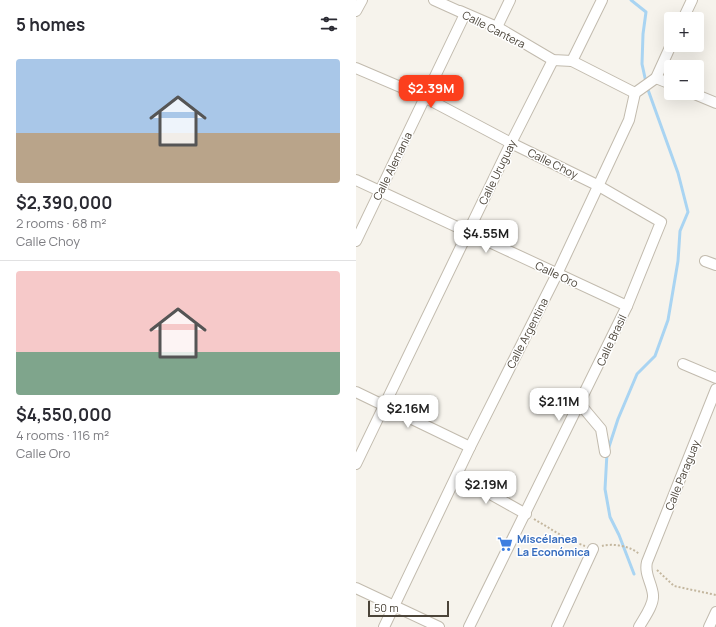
<!DOCTYPE html>
<html lang="en">
<head>
<meta charset="utf-8">
<style>
	:root { --surface:#fff; --page:#f2f2f3; --text:#2b2b33; --muted:#7c7c81; --line:#e1e1e2; --accent:#fc3f1d }
	body { margin:0; font-family:Manrope,sans-serif; background:var(--page); color:var(--text); height:100vh; display:flex; flex-direction:column; font-size:15px; white-space:nowrap }
	* { box-sizing:border-box; margin:0 }
	p { font-size:13px; color:var(--muted) }
	.icon { flex:none; width:22px; height:22px; fill:none; stroke:currentColor; stroke-width:2; stroke-linecap:round; stroke-linejoin:round }
	.map { position:relative; flex:1; overflow:hidden }
	.sheet { display:flex; flex-direction:column; background:var(--surface); width:356px }
	.sheet>* { flex:none }
	.controls { position:absolute; left:308px; top:12px; display:grid; gap:8px }
	.controls a { display:grid; place-items:center; width:40px; height:40px; border-radius:4px; background:var(--surface); box-shadow:0 4px 16px #0002; font-size:20px }
	.scale { position:absolute; left:12px; bottom:10px; width:81px; box-sizing:border-box; padding-left:4px; border:2px solid #4b4439; border-top:0; font-size:11px; line-height:14px; white-space:nowrap; color:#4b4439; -webkit-text-stroke:3px #fff; paint-order:stroke }
	.price { position:absolute; translate:-50% -34px; padding:0 9px; border-radius:8px; background:#fff; color:#222; font-size:13px; line-height:26px; filter:drop-shadow(0 1px 2px #0008) }
	.price::after { content:''; position:absolute; left:50%; top:24px; width:12px; height:9px; margin-left:-6px; background:inherit; clip-path:polygon(0 0,100% 0,50% 100%) }
	.price.selected { background:var(--accent); color:#fff }
	ul { padding:0; list-style:none }
	li { display:grid; align-content:center; gap:8px; height:212px; padding:0 16px }
	li+li { border-top:1px solid var(--line) }
	li span { display:grid; place-items:center; height:124px; border-radius:4px; color:#555 }
	li>.icon { margin-inline-start:auto }
	span .icon { width:72px; height:72px; fill:#fffc; stroke-width:1 }
	li b { font-size:17px }
	h2 { display:flex; justify-content:space-between; align-items:center; height:48px; padding:0 16px; font-size:17px }
	main { display:flex; flex:1; min-height:0 }
	.map>svg:first-child { display:block }
	.lines { fill:none; stroke-linecap:round; stroke-linejoin:round }
	.stream { stroke:#a9d4f2; stroke-width:3 }
	.minor-casing { stroke:#c2bbae; stroke-width:12 }
	.path { stroke:#c4b79f; stroke-width:2; stroke-dasharray:2 2; stroke-linecap:butt }
	.minor { stroke:#fff; stroke-width:10 }
	.labels { text-anchor:middle; dominant-baseline:central; stroke-width:3; stroke-linejoin:round; paint-order:stroke }
	.street-label { font-size:11px; fill:#4b4439; stroke:#fff }
	.shop-label { font-size:11px; font-weight:bold; fill:#366cbe; stroke:#fff; text-anchor:start }
</style>
</head>
<body>
<main>
<section class="sheet">
<h2>5 homes<svg class="icon" aria-label="filters" viewBox="0 0 24 24"><path d="M4 7h16M4 17h16"/><circle cx="9" cy="7" r="2"/><circle cx="15" cy="17" r="2"/></svg></h2>
<ul>
<li><span style="background:linear-gradient(#a9c7e8 60%,#b9a48a 0)"><svg class="icon" aria-label="home" viewBox="0 0 24 24"><path d="M3 11l9-7 9 7M6 9v11h12V9"/></svg></span><div><b>$2,390,000</b><p>2 rooms · 68 m²</p><p>Calle Choy</p></div></li>
<li><span style="background:linear-gradient(#f6c9c9 65%,#7fa58c 0)"><svg class="icon" aria-label="home" viewBox="0 0 24 24"><path d="M3 11l9-7 9 7M6 9v11h12V9"/></svg></span><div><b>$4,550,000</b><p>4 rooms · 116 m²</p><p>Calle Oro</p></div></li>
</ul>
</section>
<div class="map">
<svg width="360" height="627" viewBox="0 0 360 627">
	<rect width="100%" height="100%" fill="#f6f3ec"/>
	<g class="lines">
		<path class="stream" d="M275,0L290,12L287,34L286,64L291,87L322,173L332,212L324,231L322,261L312,320L299,356L281,374L262,419L251,453L249,489L254,517L263,535L278,574"/>
		<g class="minor-casing">
			<g id="minor">
				<path d="M0,11L6,0"/>
				<path d="M104,11L141,27L197,60L216,61L279,93"/>
				<path d="M327,19L336,0"/>
				<path d="M141,27L154,0"/>
				<path d="M216,61L246,0"/>
				<path d="M0,68L68,97L155,143L241,185L305,222L271,306L113,627"/>
				<path d="M300,78L315,84"/>
				<path d="M336,93L360,103"/>
				<path d="M0,180L271,306"/>
				<path d="M0,241L109,14L78,0"/>
				<path d="M349,261L360,265"/>
				<path d="M327,364L360,378"/>
				<path d="M0,392L114,447"/>
				<path d="M224,404L245,429L249,452"/>
				<path d="M0,464L155,143L197,60"/>
				<path d="M102,476L170,514"/>
				<path d="M0,588L83,627"/>
				<path d="M28,627L114,447L201,274L273,120L279,93L300,78L315,45"/>
				<path d="M201,627L237,549"/>
				<path d="M283,627C288,618 298,605 297,595C296,583 288,574 291,562L360,389"/>
				<path d="M353,627L360,612"/>
			</g>
		</g>
		<g class="path">
			<path d="M178,519L213,540L229,546"/>
			<path d="M246,546C256,543 275,546 283,554"/>
			<path d="M301,570L318,586L360,595"/>
		</g>
		<use href="#minor" class="minor"/>
	</g>
	<defs>
		<g id="supermarket-bare" transform="scale(1.2)"><path d="M-6-5.5h2.5l.6 2H6L4.5 2H-2.5L-4.4-4H-6ZM-1.5 3.2a1.3 1.3 0 1 0 .1 0ZM3 3.2a1.3 1.3 0 1 0 .1 0Z" fill="#3f7fe0" stroke="#fff" stroke-width="2.5" paint-order="stroke"/></g>
	</defs>
	<g fill-rule="evenodd">
		<use href="#supermarket-bare" x="149" y="544"/>
	</g>
	<g class="labels">
		<g class="street-label">
			<text transform="translate(138 29) rotate(27)">Calle Cantera</text>
			<text transform="translate(197 163) rotate(26)">Calle Choy</text>
			<text transform="translate(36 166) rotate(-64)">Calle Alemania</text>
			<text transform="translate(141 172) rotate(-64)">Calle Uruguay</text>
			<text transform="translate(201 274) rotate(25)">Calle Oro</text>
			<text transform="translate(171 333) rotate(-63)">Calle Argentina</text>
			<text transform="translate(255 340) rotate(-65)">Calle Brasil</text>
			<text transform="translate(326 475) rotate(-68)">Calle Paraguay</text>
		</g>
		<g class="shop-label">
			<text x="161" y="538">Miscélanea<tspan x="161" dy="13">La Económica</tspan></text>
		</g>
	</g>
</svg>
<div class="controls">
<a>+</a>
<a>−</a>
</div>
<div class="scale">50 m</div>
<b class="price selected" style="left:75px;top:109px">$2.39M</b>
<b class="price" style="left:130px;top:254px">$4.55M</b>
<b class="price" style="left:203px;top:422px">$2.11M</b>
<b class="price" style="left:52px;top:429px">$2.16M</b>
<b class="price" style="left:130px;top:505px">$2.19M</b>
</div>
</main>
</body>
</html>
